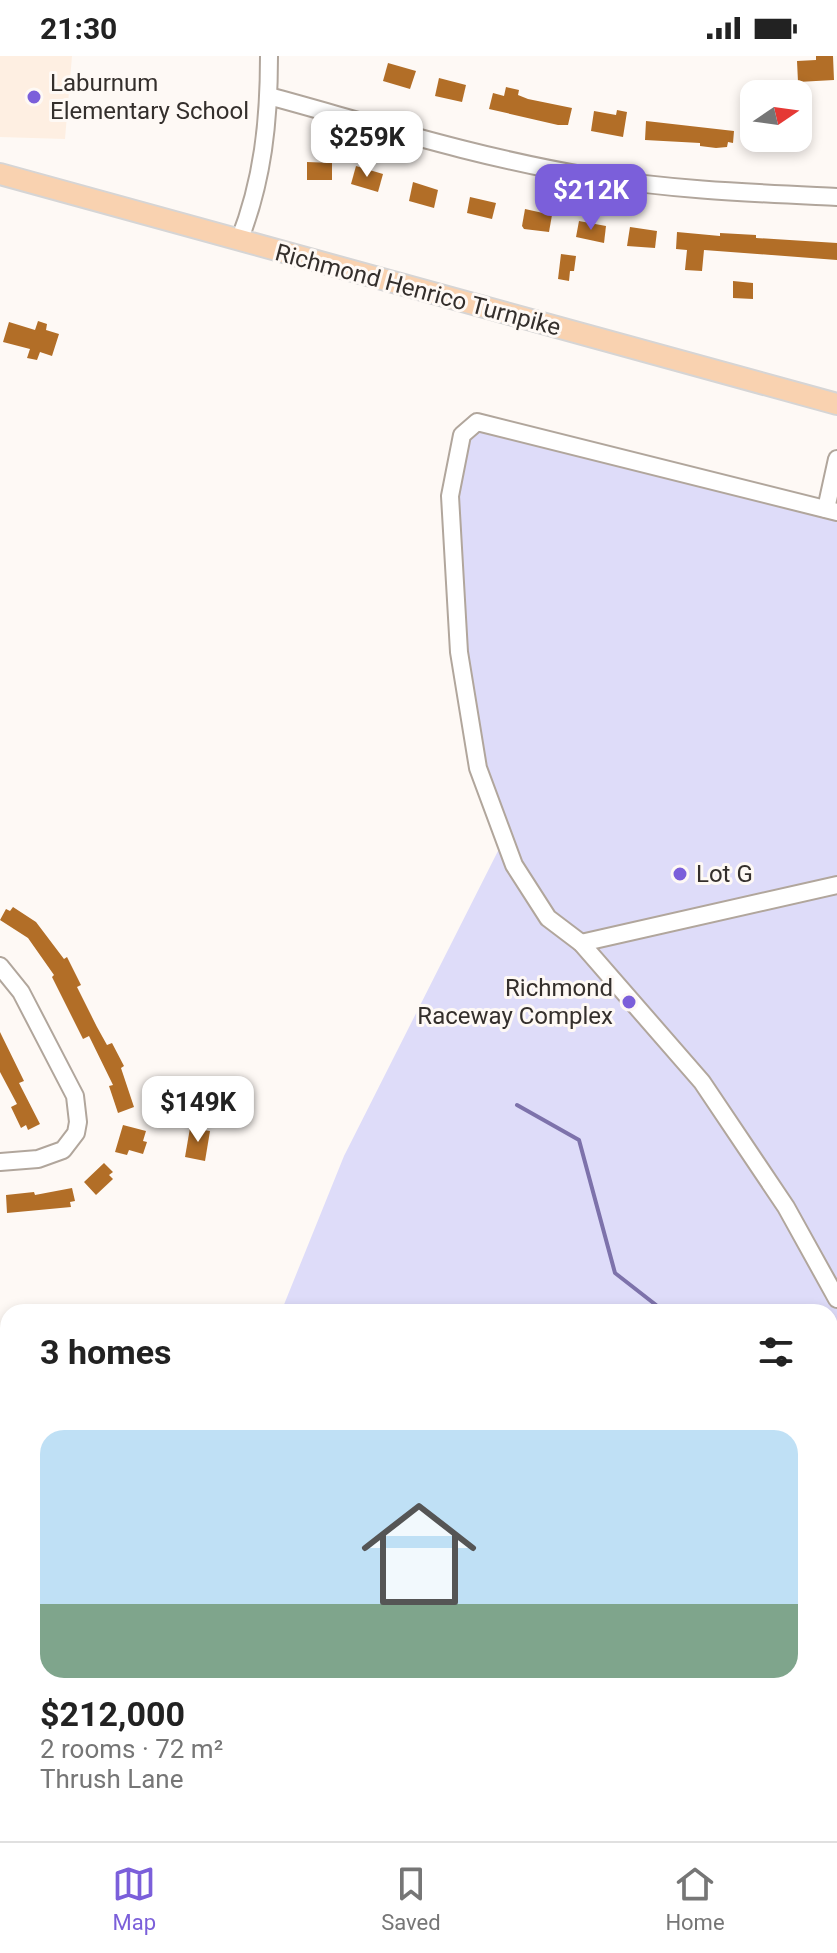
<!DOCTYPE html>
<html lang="en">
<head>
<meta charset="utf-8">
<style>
	:root { --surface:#fff; --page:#f2f2f2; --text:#222; --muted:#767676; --line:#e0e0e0; --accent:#7b5fda }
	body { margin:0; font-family:Roboto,sans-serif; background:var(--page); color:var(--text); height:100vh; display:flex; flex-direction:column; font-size:30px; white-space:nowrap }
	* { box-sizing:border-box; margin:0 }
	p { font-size:26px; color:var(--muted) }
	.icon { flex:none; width:44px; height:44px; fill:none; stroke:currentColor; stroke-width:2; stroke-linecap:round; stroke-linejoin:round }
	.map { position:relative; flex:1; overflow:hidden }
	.drawer { position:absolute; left:0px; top:1248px; width:838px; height:538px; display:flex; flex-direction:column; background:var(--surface); border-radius:24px 24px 0 0; box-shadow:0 4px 12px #0003 }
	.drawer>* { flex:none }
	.needle { width:52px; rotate:77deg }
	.buttons { position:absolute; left:740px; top:24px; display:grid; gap:16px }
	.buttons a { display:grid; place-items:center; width:72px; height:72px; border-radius:16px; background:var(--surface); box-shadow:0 4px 12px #0003; font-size:40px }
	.price { position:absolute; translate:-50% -68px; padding:0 18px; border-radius:16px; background:#fff; color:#222; font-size:26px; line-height:52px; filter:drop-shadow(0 2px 4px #0008) }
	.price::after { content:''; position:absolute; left:50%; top:48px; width:24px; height:18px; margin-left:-12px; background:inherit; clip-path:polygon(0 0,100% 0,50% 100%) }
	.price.current { background:var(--accent); color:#fff }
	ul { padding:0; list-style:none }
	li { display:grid; align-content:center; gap:16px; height:424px; padding:0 40px }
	li span { display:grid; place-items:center; height:248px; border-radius:24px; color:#555 }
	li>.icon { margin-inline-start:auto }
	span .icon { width:144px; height:144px; fill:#fffc; stroke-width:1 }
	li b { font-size:34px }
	h2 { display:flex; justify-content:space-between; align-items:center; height:96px; padding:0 40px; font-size:34px }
	.status { display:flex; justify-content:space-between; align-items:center; height:56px; padding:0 40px; background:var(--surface); direction:ltr }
	.status svg { height:22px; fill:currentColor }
	.tab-bar { display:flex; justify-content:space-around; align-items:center; height:112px; border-top:2px solid var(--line); background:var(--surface); font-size:22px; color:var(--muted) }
	.tab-bar a { display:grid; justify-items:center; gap:4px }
	.tab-bar .current { color:var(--accent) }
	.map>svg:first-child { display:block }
	.built { fill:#feefe2 }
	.green { fill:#dedcf9 }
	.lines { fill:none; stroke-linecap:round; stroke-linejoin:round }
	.stream { stroke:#7d72ab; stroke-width:4 }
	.building { fill:#b26e27 }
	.minor-casing { stroke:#b1a69c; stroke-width:20 }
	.major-casing { stroke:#d6d5d5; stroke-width:24 }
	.minor { stroke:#fff; stroke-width:16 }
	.major { stroke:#f9d2b0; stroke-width:20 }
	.poi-dot { fill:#7b5fda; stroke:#fef9f5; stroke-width:3 }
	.labels { text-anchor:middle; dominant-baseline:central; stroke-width:6; stroke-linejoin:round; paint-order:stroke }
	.poi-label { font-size:24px; fill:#342f2c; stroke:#fef9f5; text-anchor:start }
	.street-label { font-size:24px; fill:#342f2c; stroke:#fef9f5 }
</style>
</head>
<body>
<div class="status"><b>21:30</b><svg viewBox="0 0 49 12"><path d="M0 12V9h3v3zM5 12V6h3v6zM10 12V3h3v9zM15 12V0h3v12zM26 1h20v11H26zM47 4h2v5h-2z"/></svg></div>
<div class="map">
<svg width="837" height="1785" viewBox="0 0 837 1785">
	<rect width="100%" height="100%" fill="#fef9f5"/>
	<path class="built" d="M0,0H72L65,83L0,81Z"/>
	<path class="green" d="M475,362L837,452V1785H0V1368H8V1778H830V1256H281L344,1100L500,791L470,628L452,421Z"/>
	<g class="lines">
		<g class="stream">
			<path d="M517,1049L579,1084L615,1217L665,1256"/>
			<path d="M830,1598L837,1617"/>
		</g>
	</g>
	<g class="building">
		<path d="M816,0H833L834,24L798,26L797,5L816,4Z"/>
		<path d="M388,7L416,15L410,33L383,25Z"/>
		<path d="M439,22L466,29L462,46L435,40Z"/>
		<path d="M506,31L519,34L518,39L528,43L572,52L568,69H558L489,53L493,37L504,40Z"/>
		<path d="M617,54L627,56L623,81L591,75L594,55L616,59Z"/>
		<path d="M646,65L734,75L733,87L728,86L727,91L716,92L700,90V87L645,84Z"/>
		<path d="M754,82H796L795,95H753Z"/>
		<path d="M307,106L332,107V124H307Z"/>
		<path d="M356,110L383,118L378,136L351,128Z"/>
		<path d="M413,126L438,134L434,152L409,145Z"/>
		<path d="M470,141L496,147L492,163L467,157Z"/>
		<path d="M525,153L552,159L549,176L524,173L522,170Z"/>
		<path d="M579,165L606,170L604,187L576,181Z"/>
		<path d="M630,171L657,175L655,192L627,190Z"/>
		<path d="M677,176L720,180V177L756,179V182L837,187V204L704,194L702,215L685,214L687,194L676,193Z"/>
		<path d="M561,198L576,200L574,215H570L569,225L558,223Z"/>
		<path d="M733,225L753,227V243L733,242Z"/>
		<path d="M38,265L47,268L46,274L59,278L52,300L40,296L37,304L27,302L30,293L3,286L9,266L35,274Z"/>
		<path d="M13,851L36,866L64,903L67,901L81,929L77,931L97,971L107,989L112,987L124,1010L121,1012L134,1051L118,1057L109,1030L113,1029L89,980L83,983L52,921L54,919L28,882L0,864L6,853L10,855Z"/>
		<path d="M0,976L24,1025L19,1027L40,1068L28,1074L26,1069L21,1072L11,1051L17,1048L0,1016Z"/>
		<path d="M123,1069L146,1075L143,1085L147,1086L143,1098L129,1094L127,1099L115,1096Z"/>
		<path d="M190,1072L210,1075L205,1105L185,1101Z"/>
		<path d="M104,1107L113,1116L109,1119L113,1123L96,1139L84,1126Z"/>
		<path d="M72,1132L75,1145L70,1146L71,1151L7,1157L6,1139L34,1136L35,1139Z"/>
	</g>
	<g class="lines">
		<g class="minor-casing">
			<g id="minor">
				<path d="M269,40C375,69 480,102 588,120C671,134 754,137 837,141"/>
				<path d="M239,185C263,124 269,65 269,0"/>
				<path d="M826,453L837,403"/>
				<path d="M837,456L477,366L462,379L450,440L459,596L478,712L514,809L548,862L581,887L702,1026L786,1151L837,1243"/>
				<path d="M581,887L837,829"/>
				<path d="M0,910L21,936L75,1040L78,1066L76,1077L63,1094L38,1103L0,1106"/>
				<path d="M830,1391L837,1384"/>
				<path d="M830,1416L837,1410"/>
				<path d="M0,1420L8,1421"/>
				<path d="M0,1525L8,1526"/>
				<path d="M0,1630H8"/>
				<path d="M830,1684L837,1683"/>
				<path d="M0,1692L8,1693"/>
				<path d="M203,1785L214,1778"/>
				<path d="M354,1785L359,1778"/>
				<path d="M451,1785L530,1778"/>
				<path d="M620,1785L622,1778"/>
			</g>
		</g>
		<g class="major-casing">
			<path id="major" d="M0,118L837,348"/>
		</g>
		<use href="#minor" class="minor"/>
		<use href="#major" class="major"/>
	</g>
	<g class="poi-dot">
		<circle cx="34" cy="41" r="8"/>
		<circle cx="680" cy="818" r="8"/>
		<circle cx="629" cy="946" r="8"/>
	</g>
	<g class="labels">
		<g class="poi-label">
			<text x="50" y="27">Laburnum<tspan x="50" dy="28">Elementary School</tspan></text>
			<text x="696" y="818">Lot G</text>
			<text x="613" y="932" text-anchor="end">Richmond<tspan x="613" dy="28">Raceway Complex</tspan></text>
		</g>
		<g class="street-label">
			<text transform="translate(418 234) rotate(15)">Richmond Henrico Turnpike</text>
		</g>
	</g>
</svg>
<div class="buttons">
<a><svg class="needle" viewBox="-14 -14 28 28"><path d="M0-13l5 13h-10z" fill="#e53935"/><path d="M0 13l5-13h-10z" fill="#767676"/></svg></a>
</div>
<b class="price" style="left:367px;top:123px">$259K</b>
<b class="price current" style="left:591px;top:176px">$212K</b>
<b class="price" style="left:198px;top:1088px">$149K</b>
<section class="drawer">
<h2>3 homes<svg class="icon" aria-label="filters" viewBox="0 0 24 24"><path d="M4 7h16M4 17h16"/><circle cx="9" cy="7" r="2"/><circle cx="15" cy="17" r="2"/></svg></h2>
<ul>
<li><span style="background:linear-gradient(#bfe0f5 70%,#7fa58c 0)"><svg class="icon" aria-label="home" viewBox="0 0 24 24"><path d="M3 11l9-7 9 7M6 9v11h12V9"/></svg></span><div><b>$212,000</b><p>2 rooms · 72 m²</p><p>Thrush Lane</p></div></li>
</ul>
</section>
</div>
<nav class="tab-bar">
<a class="current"><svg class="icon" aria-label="map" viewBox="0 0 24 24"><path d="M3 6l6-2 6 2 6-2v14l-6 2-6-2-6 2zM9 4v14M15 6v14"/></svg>Map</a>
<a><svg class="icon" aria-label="saved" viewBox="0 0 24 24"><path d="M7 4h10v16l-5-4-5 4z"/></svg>Saved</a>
<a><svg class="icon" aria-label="home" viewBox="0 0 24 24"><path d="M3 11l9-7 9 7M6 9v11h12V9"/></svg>Home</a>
</nav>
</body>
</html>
